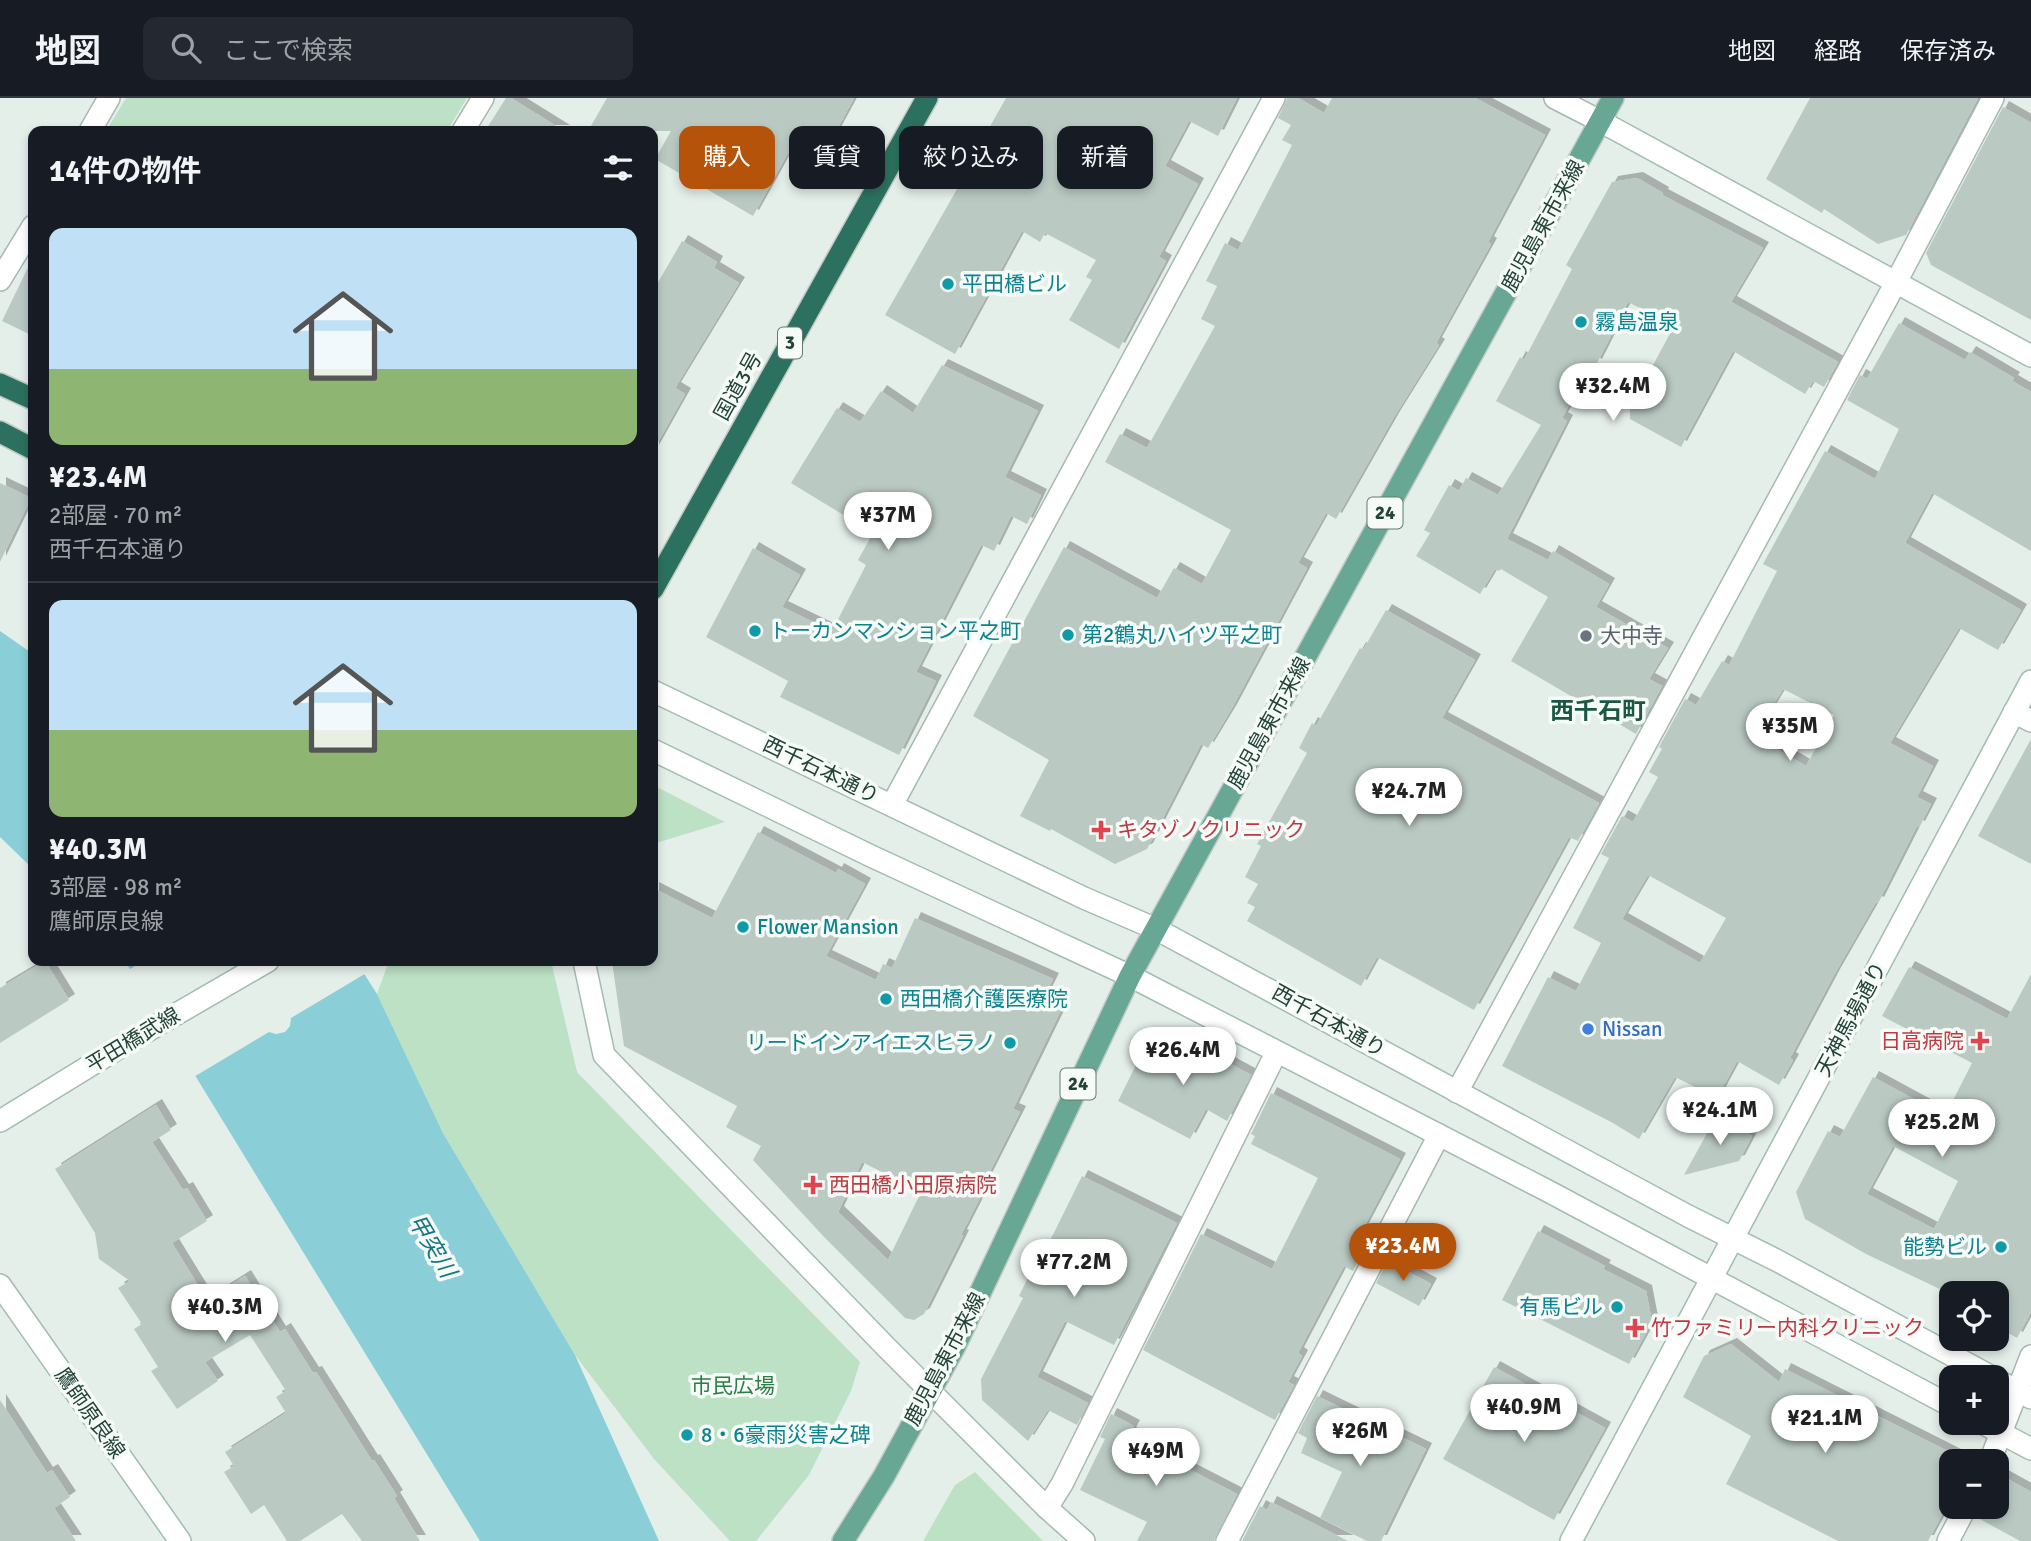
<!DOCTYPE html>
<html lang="ja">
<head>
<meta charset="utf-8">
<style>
	:root { --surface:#171b24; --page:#242831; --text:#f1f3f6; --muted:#9ea1a6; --line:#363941; --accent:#b45309 }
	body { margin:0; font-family:Signika,"Noto Sans JP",sans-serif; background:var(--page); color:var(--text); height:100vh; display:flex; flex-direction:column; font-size:26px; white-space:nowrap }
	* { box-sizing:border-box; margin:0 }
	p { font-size:23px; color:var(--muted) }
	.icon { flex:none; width:38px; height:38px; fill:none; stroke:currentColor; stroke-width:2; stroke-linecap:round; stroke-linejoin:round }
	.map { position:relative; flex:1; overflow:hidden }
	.drawer { position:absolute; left:28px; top:28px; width:630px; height:840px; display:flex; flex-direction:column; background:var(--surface); border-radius:14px; box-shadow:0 4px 10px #0003 }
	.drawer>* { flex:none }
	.top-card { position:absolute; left:679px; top:28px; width:665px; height:63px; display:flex; gap:14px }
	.tools { position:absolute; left:1939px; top:1183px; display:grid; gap:14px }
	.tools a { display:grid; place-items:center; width:70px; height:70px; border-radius:14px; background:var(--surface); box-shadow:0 4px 10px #0003; font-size:35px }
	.price { position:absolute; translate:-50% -60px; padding:0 16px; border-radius:24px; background:#fff; color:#222; font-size:23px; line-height:46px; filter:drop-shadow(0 2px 4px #0008) }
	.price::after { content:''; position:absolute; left:50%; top:42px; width:21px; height:16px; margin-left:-10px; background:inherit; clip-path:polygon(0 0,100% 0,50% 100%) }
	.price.active { background:var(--accent); color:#fff }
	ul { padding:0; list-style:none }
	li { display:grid; align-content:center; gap:14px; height:371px; padding:0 21px }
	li+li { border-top:2px solid var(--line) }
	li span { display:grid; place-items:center; height:217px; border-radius:14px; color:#555 }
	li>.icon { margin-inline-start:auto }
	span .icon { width:126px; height:126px; fill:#fffc; stroke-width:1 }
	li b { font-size:30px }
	h2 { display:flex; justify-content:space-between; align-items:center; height:84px; padding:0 21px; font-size:30px }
	.tag { padding:0 24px; border-radius:14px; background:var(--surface); box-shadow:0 4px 10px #0003; font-size:24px; line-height:63px }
	.tag.active { background:var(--accent); color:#fff }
	header { display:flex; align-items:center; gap:42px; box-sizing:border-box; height:98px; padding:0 35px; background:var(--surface); border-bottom:2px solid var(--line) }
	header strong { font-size:33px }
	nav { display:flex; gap:38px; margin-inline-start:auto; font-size:24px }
	.search { width:490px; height:63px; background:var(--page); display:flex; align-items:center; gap:18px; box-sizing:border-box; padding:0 24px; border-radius:14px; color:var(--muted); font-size:26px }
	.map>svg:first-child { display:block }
	.green { fill:#bde1c5 }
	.water { fill:#8acfd7 }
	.pier { fill:#e5efea }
	.building { fill:#bacac3; fill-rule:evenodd; filter:url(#shadow) }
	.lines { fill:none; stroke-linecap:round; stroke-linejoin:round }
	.street-casing { stroke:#a7b8b1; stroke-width:24 }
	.secondary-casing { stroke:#a2bcb2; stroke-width:24 }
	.primary-casing { stroke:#c1cac7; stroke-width:24 }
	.highway-casing { stroke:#c1cac7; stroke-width:24 }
	.street { stroke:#fff; stroke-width:21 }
	.secondary { stroke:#fff; stroke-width:21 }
	.primary { stroke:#67a793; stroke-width:21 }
	.highway { stroke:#2c715f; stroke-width:21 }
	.culture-dot { fill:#0f9aa8; stroke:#f6fbf8; stroke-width:2.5 }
	.worship-dot { fill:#6b7280; stroke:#f6fbf8; stroke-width:2.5 }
	.health-dot { fill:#e0444e; stroke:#f6fbf8; stroke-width:2.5 }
	.shop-dot { fill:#3f7fe0; stroke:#f6fbf8; stroke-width:2.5 }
	.labels { text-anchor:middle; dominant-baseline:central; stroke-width:7; stroke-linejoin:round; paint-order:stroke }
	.shield { fill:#f6fbf8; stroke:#627a72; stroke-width:2 }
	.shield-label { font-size:19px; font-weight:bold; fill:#224338 }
	.street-label { font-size:21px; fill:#224338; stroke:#f6fbf8 }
	.culture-label { font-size:21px; fill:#0d838f; stroke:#f6fbf8; text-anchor:start }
	.worship-label { font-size:21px; fill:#5b616d; stroke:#f6fbf8; text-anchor:start }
	.health-label { font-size:21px; fill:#be3a42; stroke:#f6fbf8; text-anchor:start }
	.shop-label { font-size:21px; fill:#366cbe; stroke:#f6fbf8; text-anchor:start }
	.park-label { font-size:21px; fill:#297d45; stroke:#f6fbf8 }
	.water-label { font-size:23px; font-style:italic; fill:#177784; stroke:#f6fbf8 }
	.quarter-label { font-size:24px; font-weight:bold; fill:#1c5746; stroke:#f6fbf8 }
</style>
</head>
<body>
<header>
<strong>地図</strong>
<div class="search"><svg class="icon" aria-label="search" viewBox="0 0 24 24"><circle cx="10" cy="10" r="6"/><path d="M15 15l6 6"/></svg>ここで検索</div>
<nav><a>地図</a><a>経路</a><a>保存済み</a></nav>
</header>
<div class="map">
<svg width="2031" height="1443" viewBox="0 0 2031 1443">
	<defs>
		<filter id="shadow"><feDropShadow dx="6" dy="-6" stdDeviation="0" flood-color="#0004"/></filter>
	</defs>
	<rect width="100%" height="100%" fill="#e5efea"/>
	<g class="green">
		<path d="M126,0H467L447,33H106Z"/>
		<path d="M653,687L725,724L653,746Z"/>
		<path d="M389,863H551L577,974L860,1264L851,1293L809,1377L756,1443H730L654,1361L575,1257L443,1035L377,896Z"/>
		<path d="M975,1374L1043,1443H923L955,1387Z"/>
	</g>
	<g class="water">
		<path d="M0,533L33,556V771L0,739Z"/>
		<path d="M125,863H356L377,896L443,1035L575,1257L659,1443H480Z"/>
	</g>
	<path class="pier" d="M143,863H360L368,874L291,920L290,928L285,934L276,936L269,934L192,980L127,873Z"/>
	<g class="building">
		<path d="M506,0H511L564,33H485Z"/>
		<path d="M607,0H854L816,70L788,55L753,118L655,61L671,33H588Z"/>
		<path d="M1006,0H1237L1218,38L1189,23L1165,68L1198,86L1159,159L1166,163L1119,251L1069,222L1092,182L1086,179L1096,162L1045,135L1040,144L1022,133L955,256L885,217L972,65L970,64Z"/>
		<path d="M1287,0H1298L1324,15L1332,0H1475L1545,37L1488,144L1491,146L1436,245L1439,247L1394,319L1336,421L1326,415L1298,465L1307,470L1231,612L1208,650L1201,646L1147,751L1115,766L1051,731L1050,733L1020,718L1049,662L973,618L1064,449L1157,500L1174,470L1202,486L1231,432L1105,364L1120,336L1147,350L1215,228L1201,221L1217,188L1206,183L1225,145L1238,152L1292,47L1282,42L1291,27L1278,20Z"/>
		<path d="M1810,0H1978L1906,137L1878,146L1824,111L1822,115L1766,81Z"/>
		<path d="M2003,9L2031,25V222L1931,167L1926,155Z"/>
		<path d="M1637,80L1663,95L1662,97L1763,150L1731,204L1838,264L1824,289L1813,283L1805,296L1733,253L1681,349L1630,321V310L1674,228L1628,204L1596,267L1593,265L1562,320L1567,323L1507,441L1548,462L1553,453L1609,486L1596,509L1668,550L1649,581L1662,588L1636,636L1511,563L1548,499L1501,471L1499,473L1495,471L1480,496L1416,458L1430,435L1424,432L1449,387L1459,393L1466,380L1498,397L1541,327L1496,303L1520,259L1524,262L1572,171L1566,167L1612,84Z"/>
		<path d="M682,143L717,164L714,170L739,185L675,290L685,296L653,353V193Z"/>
		<path d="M33,159V238L2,223Z"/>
		<path d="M1899,225L1965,262L1970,254L2014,280L2012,283L2031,294V453L1932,395L1905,445L2021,512L1998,552L1959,530L1890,645L1933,668L1917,699L1931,706L1919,729L1917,728L1878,805L1876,804L1834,877L1790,960L1793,962L1779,987L1737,963L1717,1000L1675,979L1639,1041L1613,1025L1502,968L1548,879L1576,893L1601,845L1573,830L1609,760L1601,756L1622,718L1633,724L1658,679L1649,674L1662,651L1659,649L1685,601L1696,607L1722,563L1729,567L1777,473L1763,466L1825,353L1875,381L1899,331L1847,302L1860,277L1867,281ZM1783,591L1834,617L1806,668L1754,638ZM1648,777L1726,820L1700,865L1622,821Z"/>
		<path d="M942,267L1038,313L1005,379L1041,397L1027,426L1011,418L994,453L981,447L916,574L936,583L899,657L780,599L788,583L706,539L753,450L800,477L782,509L832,533L866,467L858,462L873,435L791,385L837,310L860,324L881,293L913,315Z"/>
		<path d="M0,385L31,400L0,464Z"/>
		<path d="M1386,512L1475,562L1442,620L1599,705L1578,743L1569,739L1474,912L1377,859L1361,888L1247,823L1255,809L1247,805L1258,786L1245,779L1261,748L1257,746L1307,655L1299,650L1312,625L1316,628L1360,550L1363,552Z"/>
		<path d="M2031,641V766L1978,738Z"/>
		<path d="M758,734L836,775L838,771L865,786L826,858L876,882L883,866L892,870L915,820L1053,881L1044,899L1063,908L1013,1011L1020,1014L984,1085L987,1086L961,1137L963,1138L924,1216L914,1222L905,1220L825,1140L753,1062L761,1048L726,1029L737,1008L624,948L612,863H653V790L712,820ZM862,1064L921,1094L888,1162L838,1114Z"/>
		<path d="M45,863L69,902L0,945V890Z"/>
		<path d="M1909,869L2007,921L2031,876V1214L2017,1240L1997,1229V1195H1951V1204L1943,1199L1946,1194L1866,1156L1805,1121L1796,1094L1828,1033L1840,1039L1873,979L1945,1018L1972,965L1882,918ZM1893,1048L1958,1083L1934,1131L1867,1096Z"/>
		<path d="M1188,943L1251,977L1227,1023L1206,1011L1190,1041L1118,1003L1145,949L1164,959L1171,947L1183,953Z"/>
		<path d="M1271,995L1400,1061L1355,1146L1365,1151L1353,1173L1344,1168L1298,1255L1302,1258L1288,1284L1294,1287L1275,1322L1143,1252L1201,1136L1272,1171L1318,1080L1251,1046L1255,1038L1251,1036Z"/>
		<path d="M156,1007L171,1032L152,1044L183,1092L187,1090L207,1123L172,1145L207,1202L245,1178L280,1234L285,1231L313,1275L316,1274L372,1363L374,1362L397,1398L394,1400L420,1443H362L342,1416L300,1443H287L264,1407L251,1416L224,1374L234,1368L225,1354L286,1315L276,1299L286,1293L250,1237L205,1264L218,1283L177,1311L151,1273L158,1269L134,1231L142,1226L118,1190L130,1183L99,1161L95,1135L55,1071Z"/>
		<path d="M1716,1019L1752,1038L1739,1063L1684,1077Z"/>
		<path d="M1082,1078L1177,1125L1114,1247L1065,1223L1037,1279L1088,1305L1077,1327L1048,1312L1028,1343L982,1302L981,1281L1023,1200L1019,1198L1035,1165L1038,1167Z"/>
		<path d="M1538,1133L1605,1168L1603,1171L1646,1193L1652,1224L1629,1266L1502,1202Z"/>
		<path d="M1388,1163L1431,1186L1419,1208L1376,1185Z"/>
		<path d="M1731,1246L1779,1284L1785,1271L1967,1363H1951V1405L1949,1404L1928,1443H1838L1726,1386L1751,1338L1683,1299L1704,1258Z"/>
		<path d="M1494,1269L1605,1330L1554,1422L1443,1361Z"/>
		<path d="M1317,1298L1426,1351L1381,1443H1367L1320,1420L1342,1374L1301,1355L1307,1340L1298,1335Z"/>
		<path d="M0,1302L47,1375L52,1372L70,1399L54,1410L76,1443H0Z"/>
		<path d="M1111,1316L1134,1328L1130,1335L1176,1357L1173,1363L1237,1396L1214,1443H1137L1147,1424L1080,1392L1105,1341L1100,1339Z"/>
		<path d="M1997,1375L2031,1394V1443H2020L1976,1419L1979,1409H1997Z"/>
		<path d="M1271,1404L1348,1443H1242L1260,1408L1267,1412Z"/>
	</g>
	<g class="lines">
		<g class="street-casing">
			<g id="street">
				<path d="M1555,0L1600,23"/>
				<path d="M90,33L109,0"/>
				<path d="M463,33L483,0"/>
				<path d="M0,182L33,128"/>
				<path d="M2014,614L2031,623"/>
				<path d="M892,707L1274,0"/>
				<path d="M1457,994L1895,186L1993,0"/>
				<path d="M1990,1363L2031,1258"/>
				<path d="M1047,1410L1062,1386L1276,955"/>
				<path d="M1227,1443L1439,1037"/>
				<path d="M1948,1443L1966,1409"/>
			</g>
		</g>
		<g class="secondary-casing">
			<g id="secondary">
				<path d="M1600,23L2031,258"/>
				<path d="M653,593L1084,800L1156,831L1688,1118L1776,1162L1992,1279"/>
				<path d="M653,652L871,758L1130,878L1546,1092L1951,1308"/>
				<path d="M584,863L604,957L886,1249L1047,1410L1084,1443"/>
				<path d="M0,1023L130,943L268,863"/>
				<path d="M0,1187L180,1443"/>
				<path d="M1997,1282L2031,1300"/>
				<path d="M1982,1325L2031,1351"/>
				<path d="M1571,1443L2031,583"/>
			</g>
		</g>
		<g class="primary-casing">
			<path id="primary" d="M843,1443L884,1378L955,1248L1130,878L1613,0"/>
		</g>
		<g class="highway-casing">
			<g id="highway">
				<path d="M0,286L33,301"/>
				<path d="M0,334L33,351"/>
				<path d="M653,491L927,0"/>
			</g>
		</g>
		<use href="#street" class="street"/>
		<use href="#secondary" class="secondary"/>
		<use href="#primary" class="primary"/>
		<use href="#highway" class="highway"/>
	</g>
	<g class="culture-dot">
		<circle cx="948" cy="186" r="7"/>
		<circle cx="1581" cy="224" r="7"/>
		<circle cx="755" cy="533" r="7"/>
		<circle cx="1068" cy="537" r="7"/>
		<circle cx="743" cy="829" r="7"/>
		<circle cx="886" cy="901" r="7"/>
		<circle cx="1010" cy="945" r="7"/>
		<circle cx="2001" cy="1149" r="7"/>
		<circle cx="1617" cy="1209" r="7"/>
		<circle cx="687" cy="1337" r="7"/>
	</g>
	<circle class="worship-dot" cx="1586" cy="538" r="7"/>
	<g class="health-dot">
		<path d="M1097.5 721.5h7v7h7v7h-7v7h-7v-7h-7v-7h7z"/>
		<path d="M1976.5 932.5h7v7h7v7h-7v7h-7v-7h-7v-7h7z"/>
		<path d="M809.5 1076.5h7v7h7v7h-7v7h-7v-7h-7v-7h7z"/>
		<path d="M1631.5 1219.5h7v7h7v7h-7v7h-7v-7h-7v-7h7z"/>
	</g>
	<circle class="shop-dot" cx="1588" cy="931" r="7"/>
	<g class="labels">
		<g class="shield">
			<rect x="778" y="229.5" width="24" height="31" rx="5"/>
			<rect x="1367.5" y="399.5" width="35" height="31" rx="5"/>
			<rect x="1060.5" y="970.5" width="35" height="31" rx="5"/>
		</g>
		<g class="shield-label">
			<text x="790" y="245">3</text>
			<text x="1385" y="415">24</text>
			<text x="1078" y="986">24</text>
		</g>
		<g class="street-label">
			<text transform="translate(1543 128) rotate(-61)">鹿児島東市来線</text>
			<text transform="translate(738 288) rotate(-61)">国道3号</text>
			<text transform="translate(1269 625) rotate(-61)">鹿児島東市来線</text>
			<text transform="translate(821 672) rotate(26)">西千石本通り</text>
			<text transform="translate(1851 921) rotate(-62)">天神馬場通り</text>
			<text transform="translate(1329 923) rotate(29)">西千石本通り</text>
			<text transform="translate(133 942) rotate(-31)">平田橋武線</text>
			<text transform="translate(945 1261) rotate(-62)">鹿児島東市来線</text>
			<text transform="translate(90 1315) rotate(55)">鷹師原良線</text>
		</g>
		<g class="culture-label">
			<text x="962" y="186">平田橋ビル</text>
			<text x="1595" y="224">霧島温泉</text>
			<text x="769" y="533">トーカンマンション平之町</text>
			<text x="1082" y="537">第2鶴丸ハイツ平之町</text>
			<text x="757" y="829">Flower Mansion</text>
			<text x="900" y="901">西田橋介護医療院</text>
			<text x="996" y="945" text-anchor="end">リードインアイエスヒラノ</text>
			<text x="1987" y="1149" text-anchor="end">能勢ビル</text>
			<text x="1603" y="1209" text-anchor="end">有馬ビル</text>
			<text x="701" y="1337">8・6豪雨災害之碑</text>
		</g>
		<g class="worship-label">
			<text x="1600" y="538">大中寺</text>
		</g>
		<g class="health-label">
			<text x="1117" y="732">キタゾノクリニック</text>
			<text x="1964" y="943" text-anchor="end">日高病院</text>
			<text x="829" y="1087">西田橋小田原病院</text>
			<text x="1651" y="1230">竹ファミリー内科クリニック</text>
		</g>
		<g class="shop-label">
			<text x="1602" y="931">Nissan</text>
		</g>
		<g class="park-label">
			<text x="733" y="1288">市民広場</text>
		</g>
		<g class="water-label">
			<text transform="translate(432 1148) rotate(59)">甲突川</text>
		</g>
		<g class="quarter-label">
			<text x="1598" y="613">西千石町</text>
		</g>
	</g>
</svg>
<div class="tools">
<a><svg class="icon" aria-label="locate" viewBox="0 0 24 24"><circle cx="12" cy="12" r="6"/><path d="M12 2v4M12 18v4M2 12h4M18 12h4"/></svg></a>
<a>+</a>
<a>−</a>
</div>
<b class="price" style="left:1613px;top:325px">¥32.4M</b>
<b class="price" style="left:888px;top:454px">¥37M</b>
<b class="price" style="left:1790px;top:665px">¥35M</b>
<b class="price" style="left:1409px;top:730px">¥24.7M</b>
<b class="price" style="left:1183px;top:989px">¥26.4M</b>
<b class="price" style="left:1720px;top:1049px">¥24.1M</b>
<b class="price" style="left:1942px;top:1061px">¥25.2M</b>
<b class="price active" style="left:1403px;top:1185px">¥23.4M</b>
<b class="price" style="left:1074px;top:1201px">¥77.2M</b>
<b class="price" style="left:225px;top:1246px">¥40.3M</b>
<b class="price" style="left:1524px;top:1346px">¥40.9M</b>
<b class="price" style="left:1825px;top:1357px">¥21.1M</b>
<b class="price" style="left:1360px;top:1370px">¥26M</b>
<b class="price" style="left:1156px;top:1390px">¥49M</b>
<div class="top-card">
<a class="tag active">購入</a>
<a class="tag">賃貸</a>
<a class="tag">絞り込み</a>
<a class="tag">新着</a>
</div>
<section class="drawer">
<h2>14件の物件<svg class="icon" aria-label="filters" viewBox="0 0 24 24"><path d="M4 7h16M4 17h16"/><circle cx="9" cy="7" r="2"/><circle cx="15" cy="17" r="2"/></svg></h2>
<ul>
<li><span style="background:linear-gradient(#bfe0f5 65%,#8fb573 0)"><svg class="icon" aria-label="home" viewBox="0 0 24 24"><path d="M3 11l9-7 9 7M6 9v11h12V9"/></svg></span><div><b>¥23.4M</b><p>2部屋 · 70 m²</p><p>西千石本通り</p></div></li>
<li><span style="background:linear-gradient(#bfe0f5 60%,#8fb573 0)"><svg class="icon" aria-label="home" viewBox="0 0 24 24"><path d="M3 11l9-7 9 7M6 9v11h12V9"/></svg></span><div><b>¥40.3M</b><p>3部屋 · 98 m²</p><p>鷹師原良線</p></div></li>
</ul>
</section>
</div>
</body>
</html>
